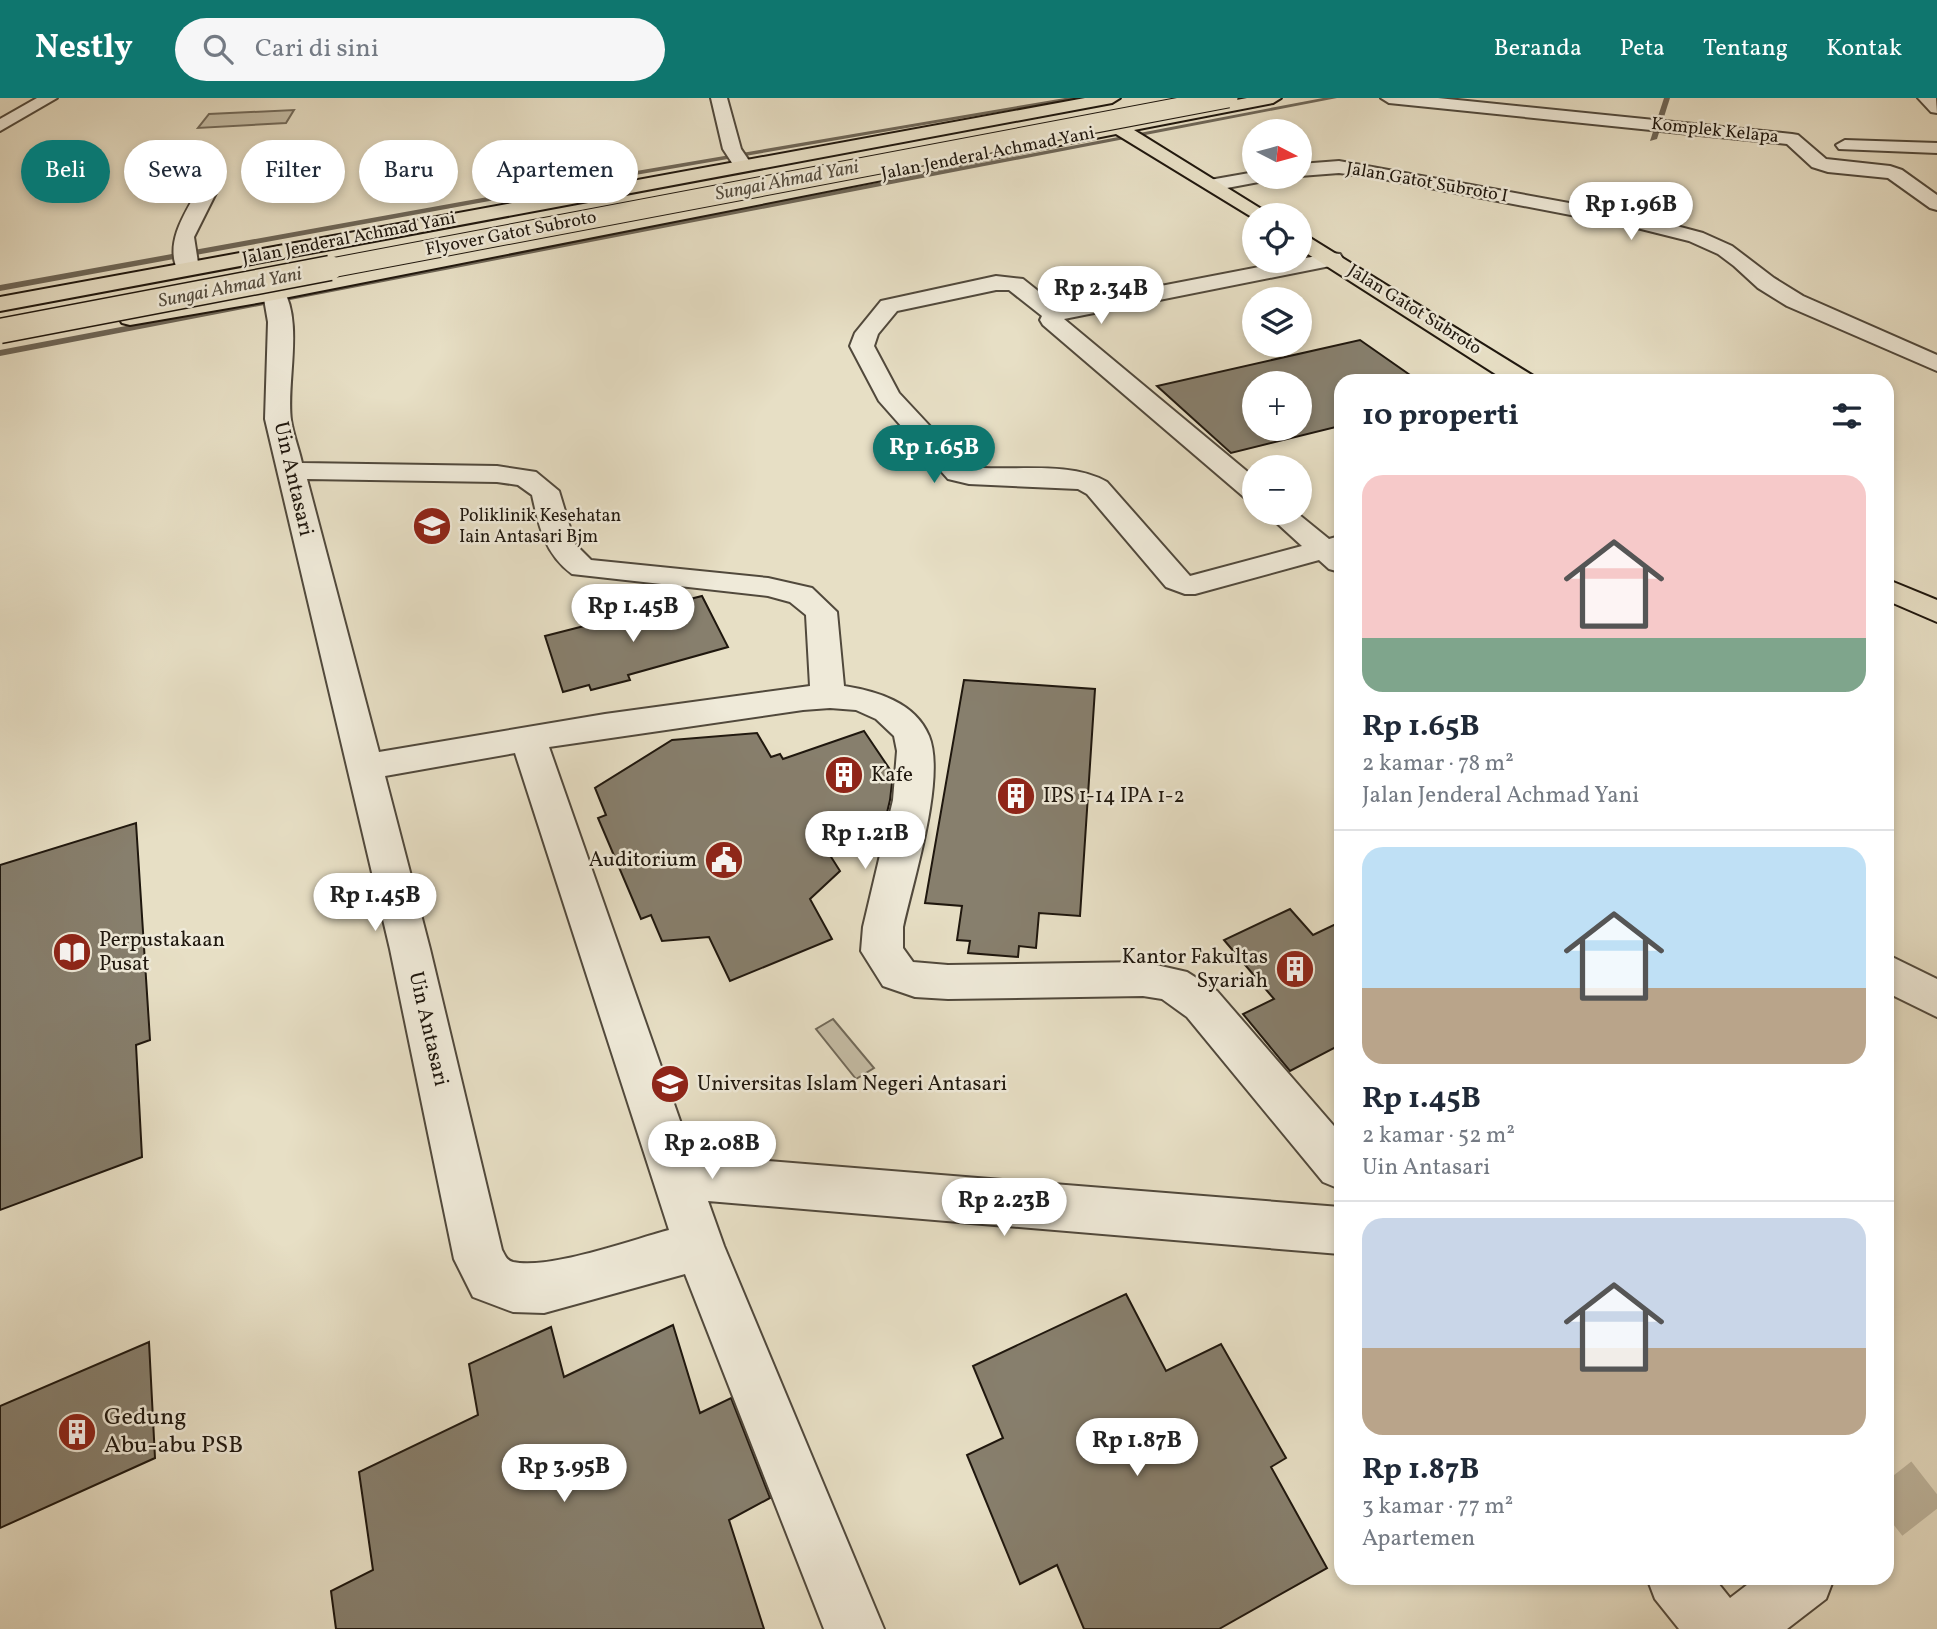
<!DOCTYPE html>
<html lang="id">
<head>
<meta charset="utf-8">
<style>
	:root { --surface:#fff; --page:#f6f6f7; --text:#1f2937; --muted:#747a83; --line:#e0e1e3; --accent:#0f766e }
	body { margin:0; font-family:Vollkorn,serif; background:var(--page); color:var(--text); height:100vh; display:flex; flex-direction:column; font-size:26px; white-space:nowrap }
	* { box-sizing:border-box; margin:0 }
	p { font-size:23px; color:var(--muted) }
	.icon { flex:none; width:38px; height:38px; fill:none; stroke:currentColor; stroke-width:2; stroke-linecap:round; stroke-linejoin:round }
	.map { position:relative; flex:1; overflow:hidden }
	.panel { position:absolute; left:1334px; top:276px; width:560px; height:1211px; display:flex; flex-direction:column; background:var(--surface); border-radius:21px; box-shadow:0 4px 10px #0003 }
	.panel>* { flex:none }
	.banner { position:absolute; left:21px; top:42px; width:665px; height:63px; display:flex; gap:14px }
	.needle { width:46px; rotate:96deg }
	.tools { position:absolute; left:1242px; top:21px; display:grid; gap:14px }
	.tools a { display:grid; place-items:center; width:70px; height:70px; border-radius:50%; background:var(--surface); box-shadow:0 4px 10px #0003; font-size:35px }
	.price { position:absolute; translate:-50% -60px; padding:0 16px; border-radius:24px; background:#fff; color:#222; font-size:23px; line-height:46px; filter:drop-shadow(0 2px 4px #0008) }
	.price::after { content:''; position:absolute; left:50%; top:42px; width:21px; height:16px; margin-left:-10px; background:inherit; clip-path:polygon(0 0,100% 0,50% 100%) }
	.price.active { background:var(--accent); color:#fff }
	ul { padding:0; list-style:none }
	li { display:grid; align-content:center; gap:14px; height:371px; padding:0 28px }
	li+li { border-top:2px solid var(--line) }
	li span { display:grid; place-items:center; height:217px; border-radius:21px; color:#555 }
	li>.icon { margin-inline-start:auto }
	span .icon { width:126px; height:126px; fill:#fffc; stroke-width:1 }
	li b { font-size:30px }
	h2 { display:flex; justify-content:space-between; align-items:center; height:84px; padding:0 28px; font-size:30px }
	.chip { padding:0 24px; border-radius:32px; background:var(--surface); box-shadow:0 4px 10px #0003; font-size:24px; line-height:63px }
	.chip.active { background:var(--accent); color:#fff }
	header { display:flex; align-items:center; gap:42px; box-sizing:border-box; height:98px; padding:0 35px; background:var(--accent); color:#fff }
	header strong { font-size:33px }
	nav { display:flex; gap:38px; margin-inline-start:auto; font-size:24px }
	.search { width:490px; height:63px; background:var(--page); display:flex; align-items:center; gap:18px; box-sizing:border-box; padding:0 24px; border-radius:38px; color:var(--muted); font-size:26px }
	.map>svg:first-child { display:block }
	.green { fill:#c5bda6; stroke:#726a5a; stroke-width:2 }
	.lines { fill:none; stroke-linecap:round; stroke-linejoin:round }
	.stream { fill:#6e6657; fill-rule:evenodd }
	.building { fill:#877f6d; stroke:#1f170e; stroke-width:2; fill-rule:evenodd }
	.street-tunnel { stroke:#bfb7a0; stroke-width:53; stroke-dasharray:53 26; stroke-linecap:butt }
	.street-casing { stroke:#51493c; stroke-width:4 }
	.primary-casing { stroke:#1f170e; stroke-width:4 }
	.street { fill:#efead9; fill-rule:evenodd }
	.primary { fill:#e7dfc5; fill-rule:evenodd }
	.highway-bridge-far1-casing { stroke:#1f170e; stroke-width:21; stroke-linecap:butt }
	.highway-bridge-casing { stroke:#1f170e; stroke-width:27; stroke-linecap:butt }
	.highway-bridge-far1 { stroke:#e7dfc5; stroke-width:19 }
	.highway-bridge { stroke:#e7dfc5; stroke-width:24 }
	.labels { text-anchor:middle; dominant-baseline:central; stroke-width:5; stroke-linejoin:round; paint-order:stroke }
	.far-street-label { font-size:18px; fill:#1f170e; stroke:#efead9 }
	.far-poi-label { font-size:18px; fill:#1f170e; stroke:#efead9; text-anchor:start }
	.far-water-label { font-size:19px; font-style:italic; fill:#544c3e; stroke:#efead9 }
	.street-label { font-size:21px; fill:#1f170e; stroke:#efead9 }
	.poi-label { font-size:21px; fill:#1f170e; stroke:#efead9; text-anchor:start }
	.near-poi-label { font-size:24px; fill:#1f170e; stroke:#efead9; text-anchor:start }
</style>
</head>
<body>
<header>
<strong>Nestly</strong>
<div class="search"><svg class="icon" aria-label="search" viewBox="0 0 24 24"><circle cx="10" cy="10" r="6"/><path d="M15 15l6 6"/></svg>Cari di sini</div>
<nav><a>Beranda</a><a>Peta</a><a>Tentang</a><a>Kontak</a></nav>
</header>
<div class="map">
<svg width="1937" height="1531" viewBox="0 0 1937 1531">
	<rect width="100%" height="100%" fill="#e7dfc5"/>
	<filter id="stains"><feTurbulence type="fractalNoise" baseFrequency=".00286" numOctaves="4"/><feColorMatrix values="0 0 0 0 .2 0 0 0 0 .09 0 0 0 0 .02 0 0 0 .5 -.17"/></filter>
	<radialGradient id="worn" r=".72"><stop offset=".6" stop-color="#630" stop-opacity="0"/><stop offset="1" stop-color="#630" stop-opacity=".3"/></radialGradient>
	<g class="green">
		<path d="M294,12L286,25L198,30L209,16Z"/>
		<path d="M833,921L874,970L856,981L816,931Z"/>
	</g>
	<g class="lines">
		<g class="stream">
			<path d="M1065,0H1080L560,90L0,193V187L560,86Z"/>
			<path d="M1323,0H1337L0,258V252Z"/>
			<path d="M1664,0H1670L1657,41L1650,43Z"/>
		</g>
	</g>
	<g class="building">
		<path d="M1360,242L1420,284H1340V328L1231,355L1157,288ZM1255,285H1300V331H1255Z"/>
		<path d="M702,498L728,549L628,577L630,582L591,592L589,587L563,594L545,538Z"/>
		<path d="M964,582L1095,591L1080,818L1039,815L1036,850L1019,848L1018,859L968,855L970,843L957,842L962,808L925,805Z"/>
		<path d="M864,633L893,676L890,702L885,723L832,743L835,747L826,751L840,773L810,801L832,841L730,883L709,839L662,843L651,817L641,821L598,720L606,717L595,690L672,642L757,635L771,659L780,656L783,661Z"/>
		<path d="M136,725L150,942L136,947L142,1059L0,1112V767Z"/>
		<path d="M1290,811L1313,837L1340,824V947L1290,973L1243,916L1274,901L1224,842Z"/>
		<path d="M1126,1196L1166,1273L1221,1246L1286,1360L1271,1369L1327,1470L1219,1531H1084L1057,1467L1020,1486L967,1357L1003,1340L973,1268Z"/>
		<path d="M673,1227L700,1315L731,1300L770,1400L729,1422L764,1531H336L331,1493L373,1472L359,1374L478,1317L469,1266L551,1229L564,1279Z"/>
		<path d="M149,1244L155,1360L0,1430V1308Z"/>
	</g>
	<g class="lines">
		<path class="street-tunnel" d="M1886,1417L1937,1377"/>
		<g class="street-casing">
			<g id="street">
				<path d="M37,0H57L0,33V21Z"/>
				<path d="M711,0H727L741,51L752,67L750,71H736L723,51Z"/>
				<path d="M1381,0H1438L1792,36L1798,37L1826,61L1890,68L1902,72L1937,97V112L1930,110L1888,80L1828,74L1812,69L1787,46L1389,5Z"/>
				<path d="M1918,0H1936L1937,15L1931,14Z"/>
				<path d="M1845,42L1937,45V55L1839,51L1836,47Z"/>
				<path d="M1339,63L1635,117L1703,135L1732,148L1774,180L1803,198L1937,257V273L1787,208L1758,190L1734,168L1718,156L1689,143L1633,129L1378,80L1339,75L1300,78V66Z"/>
				<path d="M215,73L224,79L194,139L199,171L196,176H180C160,145 191,106 206,79Z"/>
				<path d="M1255,74V79H1266L1264,83L1211,93L1201,87L1204,83Z"/>
				<path d="M1332,155L1340,156L1343,161L1340,166L1064,221L1255,380V402L1245,400L1043,227L1040,222L1042,218L1009,192H996L897,213L878,236L874,248L899,295L968,369C1010,374 1069,362 1107,384L1190,478L1302,448L1266,415H1297L1329,441L1340,438V474L1329,471L1319,462L1195,496H1185L1166,489L1087,396L1078,391L969,386L948,381L879,303L850,248L855,235L881,203L996,178L1023,181L1057,208Z"/>
				<path d="M274,188L282,190C304,222 286,285 291,322C293,336 299,351 302,365L497,368L536,374L559,393L575,446L591,462L768,480L812,490L837,514L844,588C876,593 915,604 929,638C946,680 913,783 903,829V850L913,864L948,867L1143,864L1187,874L1217,893L1340,1035V1091L1323,1084L1187,919L1162,901L1143,898L948,901L915,899L883,888L861,853L863,829L893,702L897,653L894,638L876,621L856,612L830,610L803,612L549,649L692,1057L1340,1109V1156L708,1103L724,1148L884,1531H824L685,1176L544,1215L513,1214L473,1199L454,1161L390,851L265,321L268,224L263,195L266,190ZM307,381L497,384L518,387L532,397C539,429 545,456 572,476L768,498L790,504L806,517L810,588L605,616L379,654ZM515,655L669,1132C631,1142 549,1172 513,1164C506,1162 505,1157 502,1152L430,851L385,678Z"/>
				<path d="M1886,856L1937,881V919L1886,894Z"/>
				<path d="M1647,1480H1714L1730,1500L1756,1480H1834L1826,1501L1787,1531H1679L1655,1501Z"/>
			</g>
		</g>
		<g class="primary-casing">
			<g id="primary">
				<path d="M1085,0H1120L1112,5L0,213V199Z"/>
				<path d="M1247,0H1281L1273,5L1134,32L1271,117H1255V121L1116,36L274,202L130,227L122,225L119,220L122,215L130,213L274,188L1103,28L1101,25L1104,21L1110,20L1121,24Z"/>
				<path d="M1300,136L1307,138L1535,279L1538,284H1508L1300,151Z"/>
				<path d="M1886,481L1937,502V524L1886,502Z"/>
			</g>
		</g>
		<use href="#street" class="street"/>
		<use href="#primary" class="primary"/>
		<g class="highway-bridge-far1-casing">
			<path id="highway-bridge-far1" d="M321,172L1228,0"/>
		</g>
		<g class="highway-bridge-casing">
			<path id="highway-bridge" d="M0,233L330,170"/>
		</g>
		<use href="#highway-bridge-far1" class="highway-bridge-far1"/>
		<use href="#highway-bridge" class="highway-bridge"/>
	</g>
	<defs>
		<g id="university-disc" transform="scale(2.0125)"><circle r="9.5" fill="#8f2418" stroke="#efead9"/><path d="M0-5L7-2L0 1L-7-2ZM-4 1L0 2.5L4 1V4Q0 6-4 4Z" fill="#fff"/></g>
		<g id="building-disc" transform="scale(2.0125)"><circle r="9.5" fill="#8f2418" stroke="#efead9"/><path d="M-4-6H4V6H1V3H-1V6H-4ZM-2.5-4.3h1.7v1.8h-1.7ZM.8-4.3h1.7v1.8H.8ZM-2.5-1h1.7V.8h-1.7ZM.8-1h1.7V.8H.8Z" fill="#fff"/></g>
		<g id="civic-disc" transform="scale(2.0125)"><circle r="9.5" fill="#8f2418" stroke="#efead9"/><path d="M-.6-6.5H3V-4.5H.6V-3L4-1V1h2V6H-6V1h2V-1L-.6-3ZM-1.2 2.5V6h2.4V2.5Z" fill="#fff"/></g>
		<g id="library-disc" transform="scale(2.0125)"><circle r="9.5" fill="#8f2418" stroke="#efead9"/><path d="M-6-4Q-3-5.5-.7-3.5V5Q-3 3-6 4ZM6-4Q3-5.5 .7-3.5V5Q3 3 6 4Z" fill="#fff"/></g>
	</defs>
	<g fill-rule="evenodd">
		<use href="#university-disc" x="432" y="428"/>
		<use href="#building-disc" x="844" y="677"/>
		<use href="#building-disc" x="1016" y="698"/>
		<use href="#civic-disc" x="724" y="762"/>
		<use href="#library-disc" x="72" y="854"/>
		<use href="#building-disc" x="1295" y="871"/>
		<use href="#university-disc" x="670" y="986"/>
		<use href="#building-disc" x="77" y="1334"/>
	</g>
	<g class="labels">
		<g class="far-street-label">
			<text transform="translate(1715 33) rotate(6)">Komplek Kelapa</text>
			<text transform="translate(988 56) rotate(-11)">Jalan Jenderal Achmad Yani</text>
			<text transform="translate(1427 85) rotate(10)">Jalan Gatot Subroto I</text>
			<text transform="translate(511 136) rotate(-11)">Flyover Gatot Subroto</text>
			<text transform="translate(349 141) rotate(-11)">Jalan Jenderal Achmad Yani</text>
			<text transform="translate(1414 212) rotate(32)">Jalan Gatot Subroto</text>
		</g>
		<g class="far-poi-label">
			<text x="459" y="418">Poliklinik Kesehatan<tspan x="459" dy="21">Iain Antasari Bjm</tspan></text>
		</g>
		<g class="far-water-label">
			<text transform="translate(787 83) rotate(-11)">Sungai Ahmad Yani</text>
			<text transform="translate(230 190) rotate(-11)">Sungai Ahmad Yani</text>
		</g>
		<g class="street-label">
			<text transform="translate(293 381) rotate(77)">Uin Antasari</text>
			<text transform="translate(428 931) rotate(77)">Uin Antasari</text>
		</g>
		<g class="poi-label">
			<text x="871" y="677">Kafe</text>
			<text x="1043" y="698">IPS 1-14 IPA 1-2</text>
			<text x="697" y="762" text-anchor="end">Auditorium</text>
			<text x="99" y="842">Perpustakaan<tspan x="99" dy="24">Pusat</tspan></text>
			<text x="1268" y="859" text-anchor="end">Kantor Fakultas<tspan x="1268" dy="24">Syariah</tspan></text>
			<text x="697" y="986">Universitas Islam Negeri Antasari</text>
		</g>
		<g class="near-poi-label">
			<text x="104" y="1320">Gedung<tspan x="104" dy="28">Abu-abu PSB</tspan></text>
		</g>
	</g>
	<rect width="100%" height="100%" filter="url(#stains)"/>
	<rect width="100%" height="100%" fill="url(#worn)"/>
</svg>
<div class="tools">
<a><svg class="needle" viewBox="-14 -14 28 28"><path d="M0-13l5 13h-10z" fill="#e53935"/><path d="M0 13l5-13h-10z" fill="#747a83"/></svg></a>
<a><svg class="icon" aria-label="locate" viewBox="0 0 24 24"><circle cx="12" cy="12" r="6"/><path d="M12 2v4M12 18v4M2 12h4M18 12h4"/></svg></a>
<a><svg class="icon" aria-label="layers" viewBox="0 0 24 24"><path d="M12 4l9 5-9 5-9-5zM3 14l9 5 9-5"/></svg></a>
<a>+</a>
<a>−</a>
</div>
<b class="price" style="left:1631px;top:144px">Rp 1.96B</b>
<b class="price" style="left:1101px;top:228px">Rp 2.34B</b>
<b class="price active" style="left:934px;top:387px">Rp 1.65B</b>
<b class="price" style="left:633px;top:546px">Rp 1.45B</b>
<b class="price" style="left:865px;top:773px">Rp 1.21B</b>
<b class="price" style="left:375px;top:835px">Rp 1.45B</b>
<b class="price" style="left:712px;top:1083px">Rp 2.08B</b>
<b class="price" style="left:1004px;top:1140px">Rp 2.23B</b>
<b class="price" style="left:1137px;top:1380px">Rp 1.87B</b>
<b class="price" style="left:564px;top:1406px">Rp 3.95B</b>
<div class="banner">
<a class="chip active">Beli</a>
<a class="chip">Sewa</a>
<a class="chip">Filter</a>
<a class="chip">Baru</a>
<a class="chip">Apartemen</a>
</div>
<section class="panel">
<h2>10 properti<svg class="icon" aria-label="filters" viewBox="0 0 24 24"><path d="M4 7h16M4 17h16"/><circle cx="9" cy="7" r="2"/><circle cx="15" cy="17" r="2"/></svg></h2>
<ul>
<li><span style="background:linear-gradient(#f6c9c9 75%,#7fa58c 0)"><svg class="icon" aria-label="home" viewBox="0 0 24 24"><path d="M3 11l9-7 9 7M6 9v11h12V9"/></svg></span><div><b>Rp 1.65B</b><p>2 kamar · 78 m²</p><p>Jalan Jenderal Achmad Yani</p></div></li>
<li><span style="background:linear-gradient(#bfe0f5 65%,#b9a48a 0)"><svg class="icon" aria-label="home" viewBox="0 0 24 24"><path d="M3 11l9-7 9 7M6 9v11h12V9"/></svg></span><div><b>Rp 1.45B</b><p>2 kamar · 52 m²</p><p>Uin Antasari</p></div></li>
<li><span style="background:linear-gradient(#c9d6e8 60%,#b9a48a 0)"><svg class="icon" aria-label="home" viewBox="0 0 24 24"><path d="M3 11l9-7 9 7M6 9v11h12V9"/></svg></span><div><b>Rp 1.87B</b><p>3 kamar · 77 m²</p><p>Apartemen</p></div></li>
</ul>
</section>
</div>
</body>
</html>
